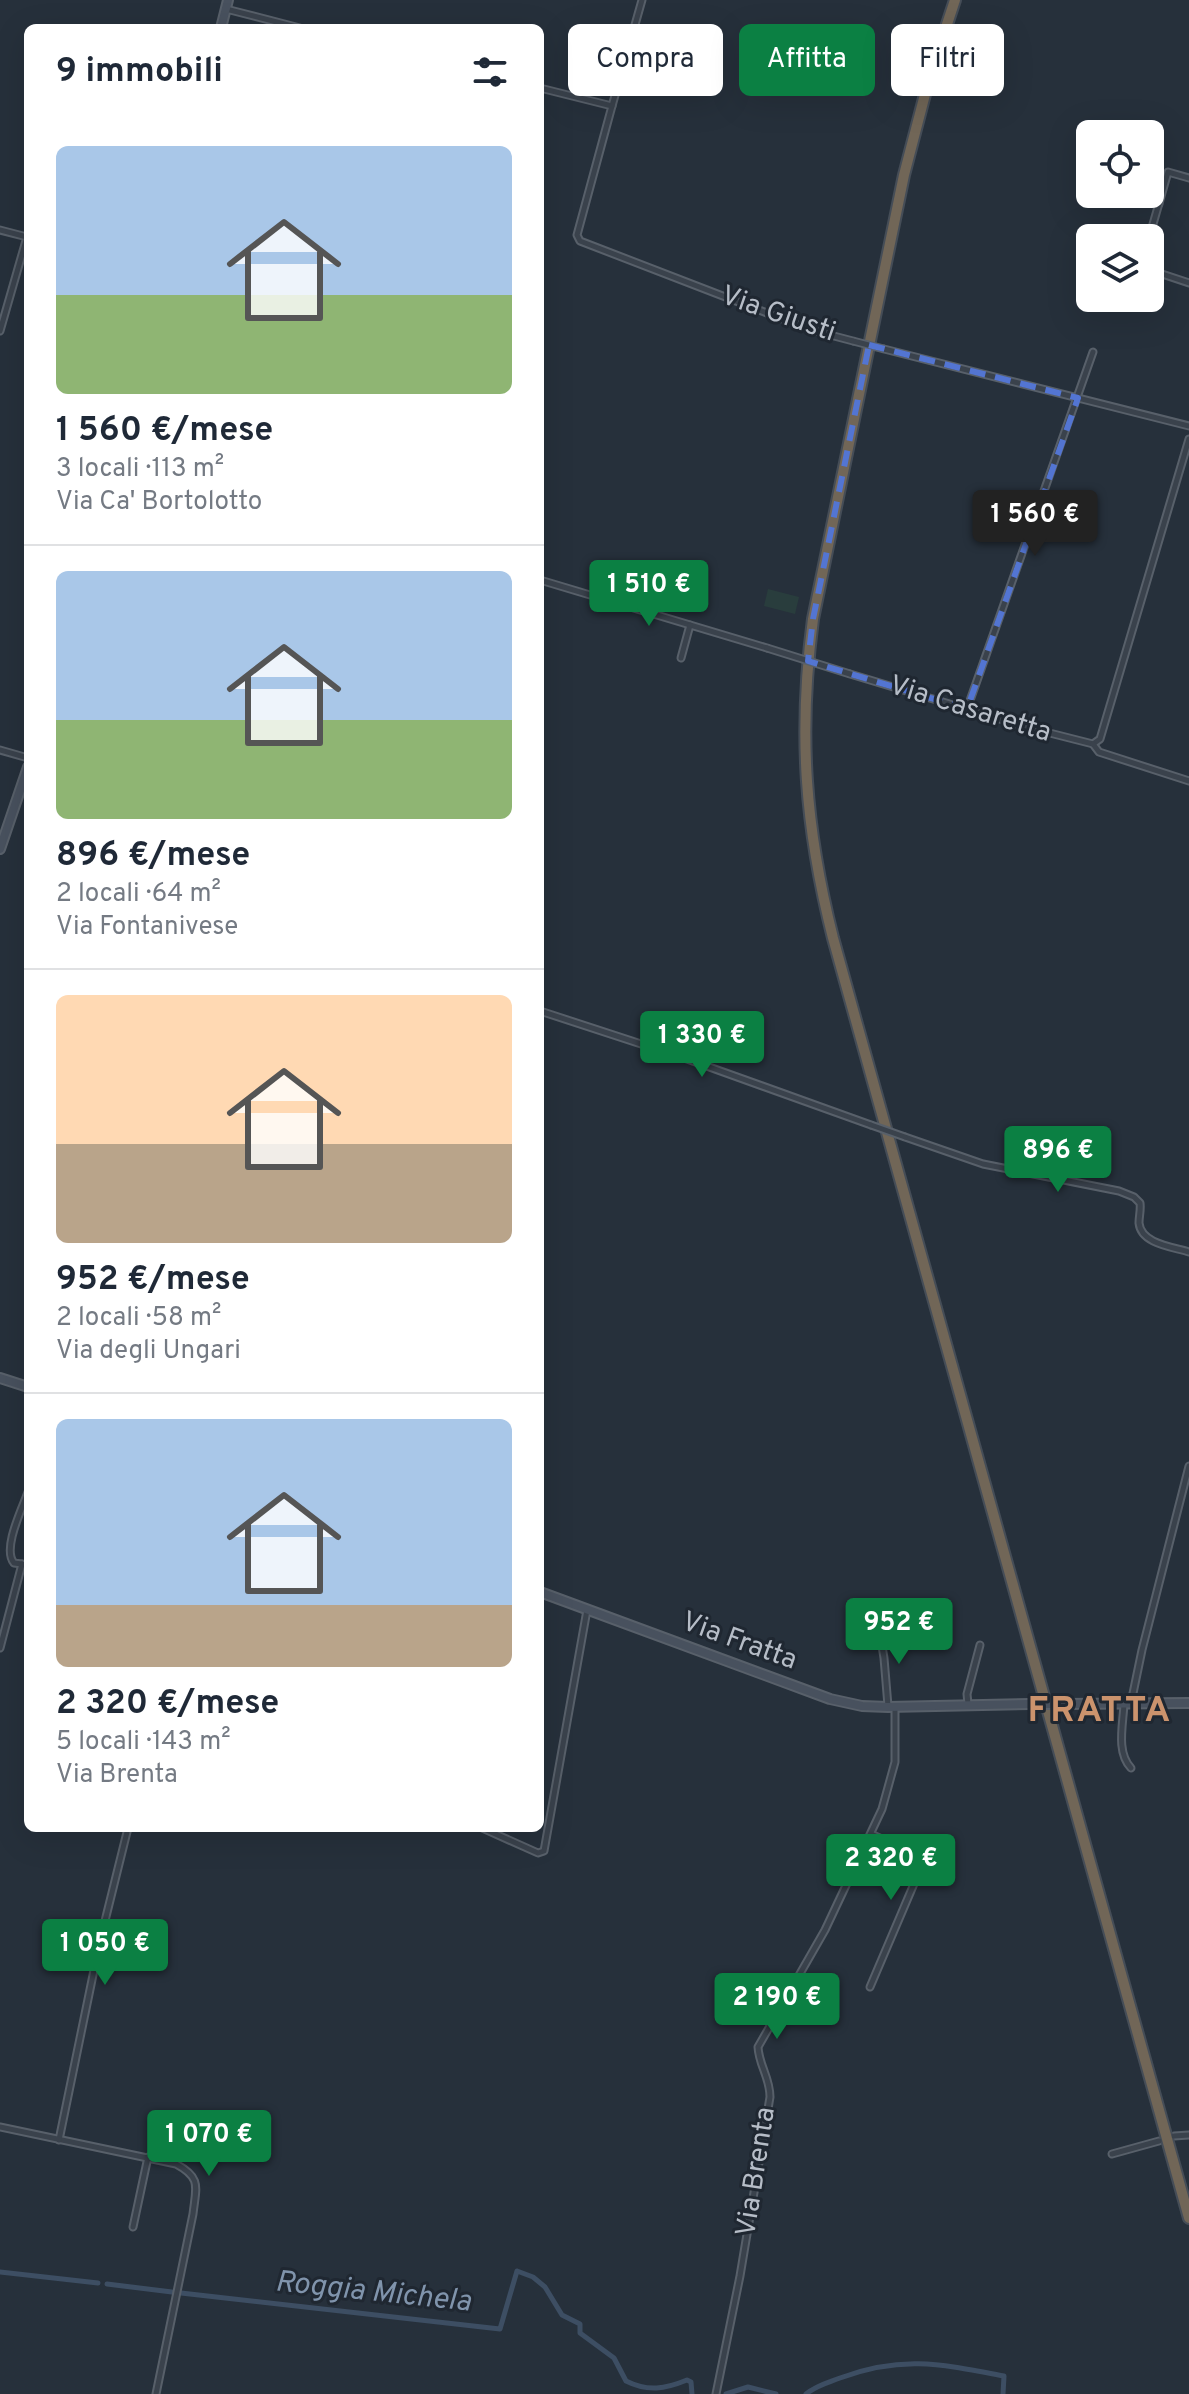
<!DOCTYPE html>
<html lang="it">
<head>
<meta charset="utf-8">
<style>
	:root { --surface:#fff; --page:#f2f2f3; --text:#1f2937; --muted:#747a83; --line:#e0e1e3; --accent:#0b8043 }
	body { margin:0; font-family:Overpass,sans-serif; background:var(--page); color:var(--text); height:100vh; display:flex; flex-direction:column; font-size:30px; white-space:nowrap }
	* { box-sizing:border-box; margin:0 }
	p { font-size:26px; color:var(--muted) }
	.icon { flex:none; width:44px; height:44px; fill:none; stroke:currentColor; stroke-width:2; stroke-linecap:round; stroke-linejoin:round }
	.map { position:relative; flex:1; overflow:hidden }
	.panel { position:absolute; left:24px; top:24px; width:520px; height:1808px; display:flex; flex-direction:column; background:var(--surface); border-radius:12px; box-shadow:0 8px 32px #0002 }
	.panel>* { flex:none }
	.hud { position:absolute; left:568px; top:24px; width:500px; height:72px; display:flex; gap:16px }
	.tools { position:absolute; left:1076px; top:120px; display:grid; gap:16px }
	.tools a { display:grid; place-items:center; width:88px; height:88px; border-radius:12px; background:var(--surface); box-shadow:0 8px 32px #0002; font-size:40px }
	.price { position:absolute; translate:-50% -68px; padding:0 18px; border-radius:8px; background:var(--accent); color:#fff; font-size:26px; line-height:52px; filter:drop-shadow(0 2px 4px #0008) }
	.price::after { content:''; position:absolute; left:50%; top:48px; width:24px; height:18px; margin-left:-12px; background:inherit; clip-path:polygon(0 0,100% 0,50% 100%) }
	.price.on { background:#222; color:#fff }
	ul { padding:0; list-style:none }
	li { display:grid; align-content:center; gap:16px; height:424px; padding:0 32px }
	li+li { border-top:2px solid var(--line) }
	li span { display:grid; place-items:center; height:248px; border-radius:12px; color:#555 }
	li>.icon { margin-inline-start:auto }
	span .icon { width:144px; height:144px; fill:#fffc; stroke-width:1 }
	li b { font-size:34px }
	h2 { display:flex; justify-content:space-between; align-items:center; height:96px; padding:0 32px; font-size:34px }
	.pill { padding:0 28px; border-radius:12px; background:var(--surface); box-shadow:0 8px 32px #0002; font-size:28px; line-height:72px }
	.pill.on { background:var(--accent); color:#fff }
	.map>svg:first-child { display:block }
	.green { fill:#293d3d }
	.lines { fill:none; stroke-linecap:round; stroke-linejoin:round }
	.canal { stroke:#3d4e63; stroke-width:5 }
	.street-casing { stroke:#58606a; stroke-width:9 }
	.secondary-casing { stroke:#58606a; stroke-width:12 }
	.highway-casing { stroke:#454d57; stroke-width:14 }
	.street { stroke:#3a424c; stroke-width:5 }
	.secondary { stroke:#48515e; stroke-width:8 }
	.highway { stroke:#716657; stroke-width:10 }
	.street-bridge-casing { stroke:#58606a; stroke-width:9; stroke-linecap:butt }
	.secondary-bridge-casing { stroke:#58606a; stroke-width:12; stroke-linecap:butt }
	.street-bridge { stroke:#3a424c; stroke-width:5 }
	.secondary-bridge { stroke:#48515e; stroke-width:8 }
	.marked { fill:none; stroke:#5375d2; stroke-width:6; stroke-dasharray:16 10; stroke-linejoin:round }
	.labels { text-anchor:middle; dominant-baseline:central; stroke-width:6; stroke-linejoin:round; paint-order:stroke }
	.street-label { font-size:28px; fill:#b6bdc7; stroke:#1f2731 }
	.water-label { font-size:30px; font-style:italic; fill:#8094ac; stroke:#1f2731 }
	.district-label { font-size:36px; font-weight:bold; letter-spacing:2px; fill:#cb936d; stroke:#1f2731 }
</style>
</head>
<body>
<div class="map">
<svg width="1189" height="2394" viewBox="0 0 1189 2394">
	<rect width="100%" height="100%" fill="#26303b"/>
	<g class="green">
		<path d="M815,63L842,73L836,93L809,83Z"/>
		<path d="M768,589L799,597L795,614L764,606Z"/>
	</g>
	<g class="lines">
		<g class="canal">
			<path d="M0,2272L98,2283"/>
			<path d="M107,2284L172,2292"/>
			<path d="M181,2293L500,2329L517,2271L533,2277L545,2287L562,2315L580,2324V2333L614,2358L626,2381C648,2392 665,2389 687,2380L691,2382L692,2394"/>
			<path d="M726,2394L748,2387L776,2394"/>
			<path d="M806,2394C817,2385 827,2383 840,2378C902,2355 941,2364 1004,2376L1003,2394"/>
		</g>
		<g class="street-casing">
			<g id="street">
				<path d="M226,9L300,28"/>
				<path d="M540,88L612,106L577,235L580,241L811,330L853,341"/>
				<path d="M612,106L642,0"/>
				<path d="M1128,194L1159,204"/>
				<path d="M1083,197L1090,187"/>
				<path d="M0,230L27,237"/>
				<path d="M1149,238L1168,172L1189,178"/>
				<path d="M1150,270L1189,283"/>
				<path d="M0,331L27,237"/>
				<path d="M884,349L1189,426"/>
				<path d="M540,580L767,648"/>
				<path d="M681,658L690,625"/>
				<path d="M850,674L1026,727L1093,744L1100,739L1189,439"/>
				<path d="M967,709L1093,352"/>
				<path d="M1093,744L1099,752L1189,781"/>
				<path d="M0,750L28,758"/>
				<path d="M540,1011L687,1059L871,1125"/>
				<path d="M905,1137L983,1164L1119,1191L1134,1197L1140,1203C1141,1210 1139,1216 1139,1223C1141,1244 1173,1247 1189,1252"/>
				<path d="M22,1564L14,1563C2,1549 22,1509 28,1492"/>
				<path d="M879,1628L884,1658L888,1706"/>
				<path d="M0,1648L22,1564L28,1566"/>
				<path d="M1131,1703L1142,1650L1189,1466"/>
				<path d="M968,1704L967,1694L980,1645"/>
				<path d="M1124,1704C1123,1725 1116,1752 1131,1768"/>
				<path d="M482,1828L538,1853L544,1851L587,1610"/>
				<path d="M870,1987L925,1858L871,1834"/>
				<path d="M0,2127L176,2164C202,2178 196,2187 193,2214L156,2394"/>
				<path d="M1174,2136L1189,2135"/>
				<path d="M59,2140L100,1941L128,1828"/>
				<path d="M1112,2154L1159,2141"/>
				<path d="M133,2227L148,2157"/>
				<path d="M716,2394L740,2276L770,2097C770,2077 759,2066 758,2047L825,1930L882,1809L895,1762V1708"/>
			</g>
		</g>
		<g class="secondary-casing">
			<g id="secondary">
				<path d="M221,28L228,0"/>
				<path d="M0,849L28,767"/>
				<path d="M0,1378L28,1387"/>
				<path d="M540,1592L830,1699L862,1706L888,1707L1030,1704"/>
				<path d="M1062,1704L1189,1703"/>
			</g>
		</g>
		<g class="highway-casing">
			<path id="highway" d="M955,0L929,79L904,175L813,619C798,733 805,827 833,938L1189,2218"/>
		</g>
		<use href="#street" class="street"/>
		<use href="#secondary" class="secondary"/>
		<use href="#highway" class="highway"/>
		<g class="street-bridge-casing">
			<g id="street-bridge">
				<path d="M853,341L884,349"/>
				<path d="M767,648L850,674"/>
				<path d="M871,1125L905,1137"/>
			</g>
		</g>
		<g class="secondary-bridge-casing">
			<path id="secondary-bridge" d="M1030,1704H1062"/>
		</g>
		<use href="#street-bridge" class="street-bridge"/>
		<use href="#secondary-bridge" class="secondary-bridge"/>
	</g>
	<path class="marked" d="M869,345L1078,398L967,709L808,661L813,619Z"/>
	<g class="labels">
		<g class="street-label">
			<text transform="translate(778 315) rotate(19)">Via Giusti</text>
			<text transform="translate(970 710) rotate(17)">Via Casaretta</text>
			<text transform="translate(739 1642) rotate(20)">Via Fratta</text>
			<text transform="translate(757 2172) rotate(-81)">Via Brenta</text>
		</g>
		<g class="water-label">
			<text transform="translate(373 2293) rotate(6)">Roggia Michela</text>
		</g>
		<g class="district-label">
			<text x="1100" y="1712">FRATTA</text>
		</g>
	</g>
</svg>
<div class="tools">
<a><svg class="icon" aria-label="locate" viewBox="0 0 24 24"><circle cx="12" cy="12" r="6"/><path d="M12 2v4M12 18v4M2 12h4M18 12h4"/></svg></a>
<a><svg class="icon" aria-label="layers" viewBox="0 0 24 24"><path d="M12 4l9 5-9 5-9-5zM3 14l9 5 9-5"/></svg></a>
</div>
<b class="price on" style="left:1035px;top:558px">1 560 €</b>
<b class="price" style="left:649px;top:628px">1 510 €</b>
<b class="price" style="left:702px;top:1079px">1 330 €</b>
<b class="price" style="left:1058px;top:1194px">896 €</b>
<b class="price" style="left:899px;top:1666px">952 €</b>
<b class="price" style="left:891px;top:1902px">2 320 €</b>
<b class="price" style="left:105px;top:1987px">1 050 €</b>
<b class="price" style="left:777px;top:2041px">2 190 €</b>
<b class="price" style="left:209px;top:2178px">1 070 €</b>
<div class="hud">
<a class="pill">Compra</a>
<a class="pill on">Affitta</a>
<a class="pill">Filtri</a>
</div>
<section class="panel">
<h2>9 immobili<svg class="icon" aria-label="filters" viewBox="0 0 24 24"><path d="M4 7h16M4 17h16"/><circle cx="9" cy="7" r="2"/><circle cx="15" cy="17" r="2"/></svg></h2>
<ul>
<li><span style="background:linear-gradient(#a9c7e8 60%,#8fb573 0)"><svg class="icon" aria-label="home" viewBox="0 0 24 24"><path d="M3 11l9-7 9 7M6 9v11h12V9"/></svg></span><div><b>1 560 €/mese</b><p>3 locali · 113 m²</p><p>Via Ca' Bortolotto</p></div></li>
<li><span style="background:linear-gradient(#a9c7e8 60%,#8fb573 0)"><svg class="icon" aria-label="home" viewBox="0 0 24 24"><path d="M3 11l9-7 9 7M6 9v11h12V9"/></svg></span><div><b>896 €/mese</b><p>2 locali · 64 m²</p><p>Via Fontanivese</p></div></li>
<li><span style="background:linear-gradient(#ffd9b3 60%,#b9a48a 0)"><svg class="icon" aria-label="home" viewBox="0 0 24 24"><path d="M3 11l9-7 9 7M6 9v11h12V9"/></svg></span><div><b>952 €/mese</b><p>2 locali · 58 m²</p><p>Via degli Ungari</p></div></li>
<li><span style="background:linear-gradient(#a9c7e8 75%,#b9a48a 0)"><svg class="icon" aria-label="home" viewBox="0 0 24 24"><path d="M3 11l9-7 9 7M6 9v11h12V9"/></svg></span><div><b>2 320 €/mese</b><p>5 locali · 143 m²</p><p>Via Brenta</p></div></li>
</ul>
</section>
</div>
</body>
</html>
